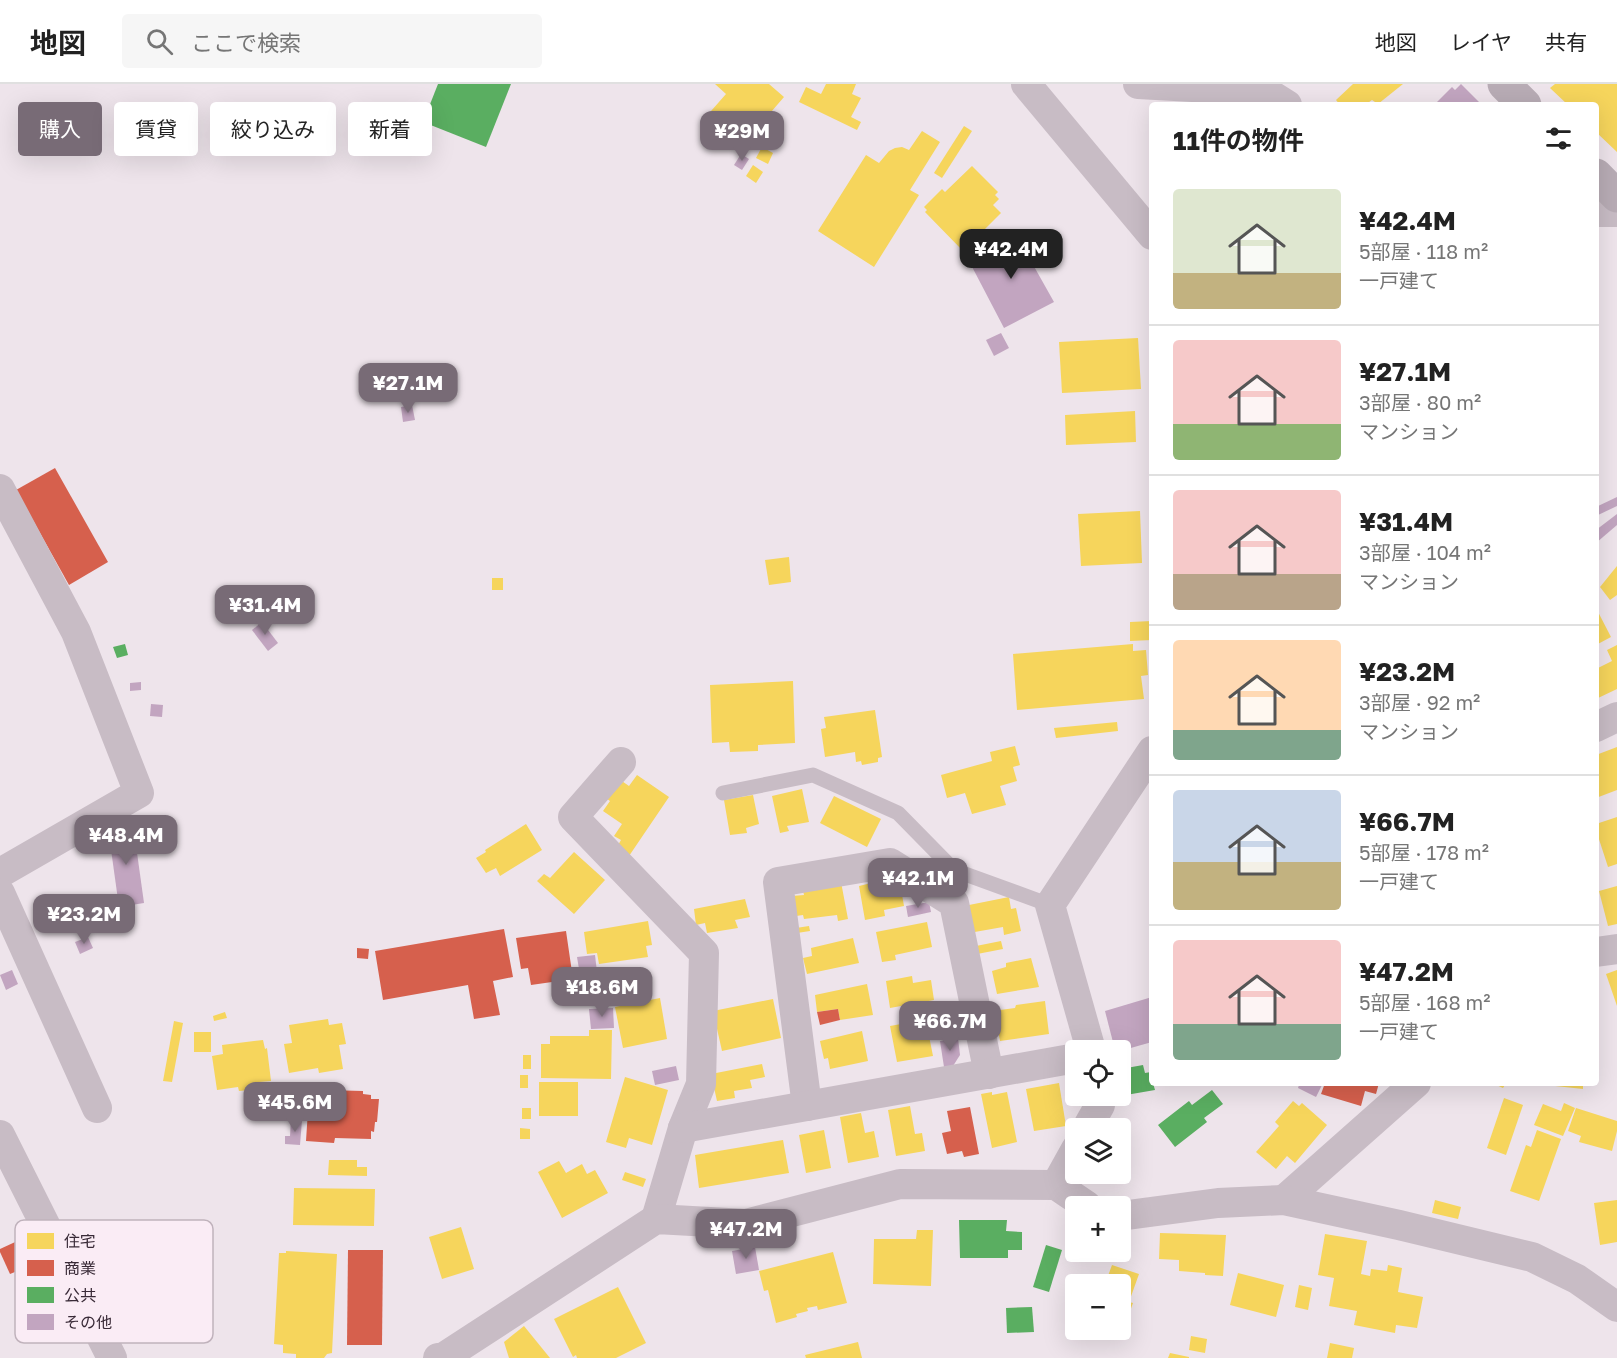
<!DOCTYPE html>
<html lang="ja">
<head>
<meta charset="utf-8">
<style>
	:root { --surface:#fff; --page:#f6f6f6; --text:#222; --muted:#767676; --line:#e0e0e0; --accent:#786b76 }
	body { margin:0; font-family:"Golos Text","Noto Sans JP",sans-serif; background:var(--page); color:var(--text); height:100vh; display:flex; flex-direction:column; font-size:22px; white-space:nowrap }
	* { box-sizing:border-box; margin:0 }
	p { font-size:20px; color:var(--muted) }
	.icon { flex:none; width:33px; height:33px; fill:none; stroke:currentColor; stroke-width:2; stroke-linecap:round; stroke-linejoin:round }
	.map { position:relative; flex:1; overflow:hidden }
	.side { position:absolute; left:1149px; top:18px; width:450px; height:984px; display:flex; flex-direction:column; background:var(--surface); border-radius:6px; box-shadow:0 6px 24px #0002 }
	.side>* { flex:none }
	.top-card { position:absolute; left:18px; top:18px; width:570px; height:54px; display:flex; gap:12px }
	.fabs { position:absolute; left:1065px; top:956px; display:grid; gap:12px }
	.fabs a { display:grid; place-items:center; width:66px; height:66px; border-radius:6px; background:var(--surface); box-shadow:0 6px 24px #0002; font-size:30px }
	.price { position:absolute; translate:-50% -51px; padding:0 14px; border-radius:12px; background:var(--accent); color:#fff; font-size:20px; line-height:39px; filter:drop-shadow(0 2px 3px #0008) }
	.price::after { content:''; position:absolute; left:50%; top:36px; width:18px; height:14px; margin-left:-9px; background:inherit; clip-path:polygon(0 0,100% 0,50% 100%) }
	.price.current { background:#222; color:#fff }
	ul { padding:0; list-style:none }
	li { display:flex; align-items:center; gap:18px; height:150px; padding:0 24px }
	li+li { border-top:2px solid var(--line) }
	li span { display:grid; place-items:center; flex:none; width:168px; height:120px; border-radius:6px; color:#555 }
	li>.icon { margin-inline-start:auto }
	span .icon { width:72px; height:72px; fill:#fffc; stroke-width:1 }
	li b { font-size:26px }
	h2 { display:flex; justify-content:space-between; align-items:center; height:72px; padding:0 24px; font-size:26px }
	.chip { padding:0 21px; border-radius:6px; background:var(--surface); box-shadow:0 6px 24px #0002; font-size:21px; line-height:54px }
	.chip.current { background:var(--accent); color:#fff }
	header { display:flex; align-items:center; gap:36px; box-sizing:border-box; height:84px; padding:0 30px; background:var(--surface); border-bottom:2px solid var(--line) }
	header strong { font-size:28px }
	nav { display:flex; gap:33px; margin-inline-start:auto; font-size:21px }
	.search { width:420px; height:54px; background:var(--page); display:flex; align-items:center; gap:15px; box-sizing:border-box; padding:0 21px; border-radius:6px; color:var(--muted); font-size:22px }
	.map>svg:first-child { display:block }
	.homes { fill:#f6d55c }
	.shops { fill:#d6604d }
	.public { fill:#5aae61 }
	.building { fill:#c2a5c0 }
	.lines { fill:none; stroke-linecap:round; stroke-linejoin:round }
	.lane { stroke:#c8bcc5; stroke-width:15 }
	.street { stroke:#c8bcc5; stroke-width:30 }
	.secondary { stroke:#b8acb5; stroke-width:33 }
	.key { fill:#faecf5; stroke:#c0b2bc; stroke-width:1.5 }
	.key-label { font-size:16px; fill:#392a37 }
</style>
</head>
<body>
<header>
<strong>地図</strong>
<div class="search"><svg class="icon" aria-label="search" viewBox="0 0 24 24"><circle cx="10" cy="10" r="6"/><path d="M15 15l6 6"/></svg>ここで検索</div>
<nav><a>地図</a><a>レイヤ</a><a>共有</a></nav>
</header>
<div class="map">
<svg width="1617" height="1274" viewBox="0 0 1617 1274">
	<rect width="100%" height="100%" fill="#eee4eb"/>
	<g class="homes">
		<path d="M715,0H769L784,13L739,65L704,35L726,10Z"/>
		<path d="M826,0H856L852,10L861,14L851,33L861,38L857,46L799,18L806,3L821,10Z"/>
		<path d="M1353,0H1403L1378,20L1372,16L1365,21H1340L1336,16Z"/>
		<path d="M1555,0H1617V68L1596,48V21H1568L1550,4Z"/>
		<path d="M964,42L972,47L942,94L934,89Z"/>
		<path d="M922,47L940,58L910,106L919,111L874,183L818,147L866,71L879,79L889,67L895,64L902,63L909,66Z"/>
		<path d="M762,63L773,69L768,80L756,74Z"/>
		<path d="M753,81L763,88L756,99L746,92Z"/>
		<path d="M972,82L998,108L995,111L999,115L993,121L1001,129L963,167L925,128L927,126L924,123L942,105L945,108Z"/>
		<path d="M1138,254L1141,305L1062,309L1059,258Z"/>
		<path d="M1135,327L1136,358L1066,361L1065,331Z"/>
		<path d="M1140,427L1142,479L1081,482L1078,430Z"/>
		<path d="M789,473L791,498L769,501L765,476Z"/>
		<path d="M1617,482V511L1610,516L1600,503Z"/>
		<rect x="492" y="494" width="11" height="12"/>
		<path d="M1596,524L1611,553L1596,561Z"/>
		<path d="M1152,537V556L1130,557V538Z"/>
		<path d="M1133,560V567L1146,566L1148,591L1141,592L1144,615L1017,626L1013,570Z"/>
		<path d="M1617,561V605L1596,615V585L1612,577L1607,566Z"/>
		<path d="M793,597L795,659L758,661V667L730,668L729,658L712,659L710,601Z"/>
		<path d="M875,626L882,673L878,674V678L862,681L861,677L856,678L855,668L825,673L821,645L826,644L824,633Z"/>
		<path d="M1117,638L1118,647L1056,654L1054,644Z"/>
		<path d="M1015,662L1020,681L1013,683L1017,697L1000,702L1006,721L972,730L965,709L947,714L941,691L992,677L990,668Z"/>
		<path d="M1617,663V706L1596,714V671Z"/>
		<path d="M637,691L669,713L629,772L617,763L621,756L614,752L622,740L603,727L610,717L603,712L616,693L629,702Z"/>
		<path d="M802,705L809,738L787,742L789,747L780,749L772,712Z"/>
		<path d="M753,711L759,740L746,744L747,749L730,751L724,716Z"/>
		<path d="M834,712L881,735L867,763L820,739Z"/>
		<path d="M1617,733V780L1608,783L1596,746V740Z"/>
		<path d="M526,740L542,766L500,792L496,784L486,789L476,774L486,768L485,766Z"/>
		<path d="M574,768L605,796L574,830L537,797L544,790L550,794Z"/>
		<path d="M888,795L891,807L901,805L904,822L884,826L885,832L865,836L859,802Z"/>
		<path d="M841,798L848,835L838,837L837,831L804,835L803,831L796,832L792,812L804,811L802,802Z"/>
		<path d="M1617,802V840L1608,842L1599,807Z"/>
		<path d="M1009,813L1011,825L1016,824L1021,847L1004,851L1003,843L969,849L964,822Z"/>
		<path d="M745,815L750,833L735,836L738,844L707,849L705,839L696,841L694,825Z"/>
		<path d="M648,837L652,861L646,862L648,873L599,880L597,869L587,870L584,848Z"/>
		<path d="M927,838L932,863L895,871L896,876L882,878L876,848Z"/>
		<path d="M809,842L810,847L797,849L796,844Z"/>
		<path d="M853,854L859,879L807,890L803,874L812,872L811,864Z"/>
		<path d="M1001,857L1003,865L972,871L971,863Z"/>
		<path d="M1031,874L1039,903L997,910L992,887L1006,883V879Z"/>
		<path d="M1617,886V922L1606,890Z"/>
		<path d="M912,892L913,899L931,896L934,916L890,924L886,897Z"/>
		<path d="M867,900L873,931L840,936L838,925L817,928L815,911Z"/>
		<path d="M660,914L667,955L623,964L615,923Z"/>
		<path d="M773,915L781,954L722,967L713,927Z"/>
		<path d="M1045,917L1049,950L1000,957L997,940L1001,939L1000,926L1015,924L1016,921Z"/>
		<path d="M225,928L227,934L214,937L213,932Z"/>
		<path d="M934,934L937,951L929,952L933,972L897,978L890,942Z"/>
		<path d="M328,935L329,941L342,939L346,960L339,961L343,985L319,989L318,984L289,989L284,960L292,959L289,941Z"/>
		<path d="M174,937L183,939L172,998L163,997Z"/>
		<path d="M589,946H612L611,995L541,994V960H550V952H589Z"/>
		<path d="M862,947L868,977L830,985L828,974L824,975L820,957Z"/>
		<rect x="194" y="948" width="17" height="20"/>
		<path d="M263,956L265,965L267,964L271,997L259,998L260,1005L239,1007L238,1003L217,1006L212,972L223,970L222,961Z"/>
		<rect x="523" y="971" width="8" height="14"/>
		<path d="M762,980L765,993L750,996L752,1004L734,1007L735,1014L717,1017L711,990Z"/>
		<rect x="520" y="991" width="8" height="13"/>
		<path d="M625,993L668,1006L652,1061L629,1054L626,1064L606,1058Z"/>
		<rect x="539" y="998" width="39" height="34"/>
		<path d="M1059,999L1066,1042L1034,1047L1026,1005Z"/>
		<path d="M1492,999H1506L1503,1004Z"/>
		<path d="M1547,999H1583V1005L1546,1001Z"/>
		<path d="M992,1008V1011L1007,1008L1017,1058L992,1064L981,1010Z"/>
		<path d="M1504,1014L1523,1021L1506,1071L1487,1064Z"/>
		<path d="M1293,1017L1299,1022L1302,1019L1327,1041L1295,1079L1287,1072L1276,1085L1256,1068L1279,1042L1275,1038Z"/>
		<path d="M1564,1019L1575,1024L1563,1052L1534,1041L1543,1020L1561,1027Z"/>
		<path d="M910,1022L915,1050L922,1049L925,1067L896,1072L888,1026Z"/>
		<rect x="522" y="1024" width="9" height="11"/>
		<path d="M1576,1024L1617,1037V1047L1612,1067L1579,1058L1581,1052L1568,1047Z"/>
		<path d="M861,1029L865,1049L874,1047L879,1073L848,1079L840,1033Z"/>
		<path d="M520,1044L530,1045V1055H520Z"/>
		<path d="M824,1046L831,1084L806,1089L799,1051Z"/>
		<path d="M1537,1046L1561,1055L1539,1117L1510,1107L1526,1061L1531,1063Z"/>
		<path d="M783,1056L789,1089L699,1104L695,1071Z"/>
		<path d="M329,1076H357V1083H367V1092L328,1091Z"/>
		<path d="M559,1077L566,1089L582,1080L587,1090L595,1086L608,1109L562,1134L538,1088Z"/>
		<path d="M625,1088L646,1095L643,1103L622,1096Z"/>
		<path d="M294,1104L375,1105L374,1142L293,1141Z"/>
		<path d="M1435,1116L1461,1123L1458,1135L1432,1129Z"/>
		<path d="M1617,1116V1158L1600,1161L1594,1119Z"/>
		<path d="M461,1143L474,1185L442,1195L429,1153Z"/>
		<path d="M917,1146H933L931,1202L873,1200L874,1155H916Z"/>
		<path d="M1160,1149L1226,1151L1223,1192L1205,1191V1189L1179,1187V1176L1159,1175Z"/>
		<path d="M1325,1150L1367,1157L1361,1190L1370,1192L1371,1185L1387,1187L1388,1181L1402,1184L1398,1208L1423,1213L1417,1244L1396,1241L1395,1249L1354,1241L1357,1227L1329,1222L1334,1194L1318,1191Z"/>
		<path d="M286,1167L337,1170L332,1269L327,1270L324,1274H296V1270L283,1269V1261L274,1260L279,1169H286Z"/>
		<path d="M833,1168L847,1219L818,1226L817,1222L807,1224L808,1227L796,1230L797,1233L776,1239L768,1206L764,1207L759,1187Z"/>
		<path d="M1112,1181L1139,1190L1129,1218L1133,1219L1121,1252L1100,1245H1120V1200H1105Z"/>
		<path d="M1238,1189L1284,1201L1276,1233L1230,1221Z"/>
		<path d="M1299,1201L1312,1204L1308,1226L1295,1223Z"/>
		<path d="M618,1203L646,1259L616,1274H577L576,1271L573,1273L554,1235Z"/>
		<path d="M524,1242L550,1274H509L504,1258Z"/>
		<path d="M1191,1252L1207,1255L1205,1269L1189,1266Z"/>
		<path d="M858,1258L862,1274H806L805,1271Z"/>
		<path d="M1330,1259L1354,1264L1352,1274H1327Z"/>
		<path d="M1170,1269L1189,1273V1274H1168Z"/>
	</g>
	<g class="shops">
		<path d="M55,384L108,478L69,501L16,406Z"/>
		<path d="M504,845L513,893L493,897L500,931L474,935L468,901L383,916L375,867Z"/>
		<path d="M566,847L573,895L531,901L528,884L521,885L516,854Z"/>
		<path d="M357,864L369,865L368,875L357,874Z"/>
		<path d="M838,925L840,936L820,941L817,928Z"/>
		<path d="M1325,999H1379L1376,1010L1365,1007L1361,1022L1321,1010Z"/>
		<path d="M325,1006L363,1007V1010L371,1011V1015H379L377,1038H375L374,1048L371,1047V1055L335,1054L334,1059L306,1057L308,1026L324,1027Z"/>
		<path d="M970,1023L979,1070L964,1073L962,1067L947,1070L942,1049L951,1047L947,1027Z"/>
		<path d="M26,1153L37,1179L10,1190L0,1168V1165Z"/>
		<path d="M348,1166H383L382,1261H347Z"/>
	</g>
	<g class="public">
		<path d="M438,0H511L486,63L423,38Z"/>
		<path d="M234,509L246,522L239,529L227,515Z"/>
		<path d="M125,560L128,571L117,574L113,563Z"/>
		<path d="M1143,981L1145,989L1151,988L1152,999H1153L1155,1006L1126,1011L1121,985Z"/>
		<path d="M1212,1006L1223,1020L1204,1034L1207,1038L1175,1063L1158,1041L1189,1017L1192,1021Z"/>
		<path d="M959,1136H1007L1006,1147L1022,1148V1166H1008V1174H960Z"/>
		<path d="M1046,1161L1062,1166L1049,1208L1033,1203Z"/>
		<path d="M1032,1223L1034,1248L1007,1249L1006,1224Z"/>
	</g>
	<g class="building">
		<path d="M1461,0L1482,21H1434L1452,3L1455,6Z"/>
		<path d="M741,70L749,75L742,86L734,81Z"/>
		<path d="M1019,147L1029,168L1027,170L1054,218L1004,244L969,177Z"/>
		<path d="M1001,249L1009,264L994,272L986,256Z"/>
		<path d="M412,321L415,336L403,338L401,323Z"/>
		<path d="M1617,413V422L1596,432V423Z"/>
		<path d="M1617,430V441L1596,459V446Z"/>
		<path d="M262,538L278,559L268,567L252,546Z"/>
		<path d="M141,598V606L130,607V599Z"/>
		<path d="M151,620L163,621L162,633L150,632Z"/>
		<path d="M133,740L144,819L119,823L108,744Z"/>
		<path d="M929,818L931,828L908,833L906,822Z"/>
		<path d="M88,853L93,864L80,870L75,858Z"/>
		<path d="M595,871L597,888L580,891L577,873Z"/>
		<path d="M12,886L18,900L6,906L0,891Z"/>
		<path d="M1152,913V958L1120,967L1115,966L1105,927Z"/>
		<path d="M613,924L614,944L591,945L589,925Z"/>
		<path d="M958,954L960,971L953,982L944,983L940,957Z"/>
		<path d="M676,982L679,996L655,1001L652,987Z"/>
		<path d="M1296,999H1323L1316,1013L1298,1004L1299,1001Z"/>
		<path d="M291,1035L302,1036L300,1061L285,1060V1052H290Z"/>
		<path d="M755,1163L759,1186L736,1190L732,1167Z"/>
	</g>
	<g class="lines">
		<path class="lane" d="M723,709L813,691L898,729L954,786L1050,821"/>
		<g class="street">
			<path d="M1026,0L1152,151"/>
			<path d="M1138,0L1265,7L1287,21"/>
			<path d="M1596,128H1617"/>
			<path d="M0,405L76,548L139,709L0,789"/>
			<path d="M1596,643L1617,633"/>
			<path d="M621,678L573,733L704,869L701,1000L683,1044L656,1135"/>
			<path d="M0,809L97,1024"/>
			<path d="M1596,868L1617,865"/>
			<path d="M1091,966L1050,821L1152,667"/>
			<path d="M807,1022L778,798L890,779L954,819L989,990"/>
			<path d="M683,1044L1076,974"/>
			<path d="M1087,1044L1100,1021L1098,1011"/>
			<path d="M0,1051L112,1274"/>
			<path d="M1056,1101L1076,1065"/>
			<path d="M1284,1116L1416,999"/>
			<path d="M1120,1132L1218,1119L1284,1116L1399,1141L1532,1173L1577,1195L1617,1223"/>
			<path d="M438,1274L444,1273L656,1135L746,1140L900,1100L1056,1101L1087,1122"/>
		</g>
		<g class="secondary">
			<path d="M1504,0L1525,21"/>
			<path d="M1596,91L1617,112"/>
		</g>
	</g>
	<rect x="15" y="1136" width="198" height="123" rx="9" class="key"/>
	<rect x="27" y="1149" width="27" height="16" fill="#f6d55c"/>
	<rect x="27" y="1176" width="27" height="16" fill="#d6604d"/>
	<rect x="27" y="1203" width="27" height="16" fill="#5aae61"/>
	<rect x="27" y="1230" width="27" height="16" fill="#c2a5c0"/>
	<g class="key-label">
		<text x="64" y="1163">住宅</text>
		<text x="64" y="1190">商業</text>
		<text x="64" y="1217">公共</text>
		<text x="64" y="1244">その他</text>
	</g>
</svg>
<div class="fabs">
<a><svg class="icon" aria-label="locate" viewBox="0 0 24 24"><circle cx="12" cy="12" r="6"/><path d="M12 2v4M12 18v4M2 12h4M18 12h4"/></svg></a>
<a><svg class="icon" aria-label="layers" viewBox="0 0 24 24"><path d="M12 4l9 5-9 5-9-5zM3 14l9 5 9-5"/></svg></a>
<a>+</a>
<a>−</a>
</div>
<b class="price" style="left:742px;top:78px">¥29M</b>
<b class="price current" style="left:1011px;top:196px">¥42.4M</b>
<b class="price" style="left:408px;top:330px">¥27.1M</b>
<b class="price" style="left:265px;top:552px">¥31.4M</b>
<b class="price" style="left:126px;top:782px">¥48.4M</b>
<b class="price" style="left:918px;top:825px">¥42.1M</b>
<b class="price" style="left:84px;top:861px">¥23.2M</b>
<b class="price" style="left:602px;top:934px">¥18.6M</b>
<b class="price" style="left:950px;top:968px">¥66.7M</b>
<b class="price" style="left:295px;top:1049px">¥45.6M</b>
<b class="price" style="left:746px;top:1176px">¥47.2M</b>
<div class="top-card">
<a class="chip current">購入</a>
<a class="chip">賃貸</a>
<a class="chip">絞り込み</a>
<a class="chip">新着</a>
</div>
<section class="side">
<h2>11件の物件<svg class="icon" aria-label="filters" viewBox="0 0 24 24"><path d="M4 7h16M4 17h16"/><circle cx="9" cy="7" r="2"/><circle cx="15" cy="17" r="2"/></svg></h2>
<ul>
<li><span style="background:linear-gradient(#dfe7d0 70%,#c2b280 0)"><svg class="icon" aria-label="home" viewBox="0 0 24 24"><path d="M3 11l9-7 9 7M6 9v11h12V9"/></svg></span><div><b>¥42.4M</b><p>5部屋 · 118 m²</p><p>一戸建て</p></div></li>
<li><span style="background:linear-gradient(#f6c9c9 70%,#8fb573 0)"><svg class="icon" aria-label="home" viewBox="0 0 24 24"><path d="M3 11l9-7 9 7M6 9v11h12V9"/></svg></span><div><b>¥27.1M</b><p>3部屋 · 80 m²</p><p>マンション</p></div></li>
<li><span style="background:linear-gradient(#f6c9c9 70%,#b9a48a 0)"><svg class="icon" aria-label="home" viewBox="0 0 24 24"><path d="M3 11l9-7 9 7M6 9v11h12V9"/></svg></span><div><b>¥31.4M</b><p>3部屋 · 104 m²</p><p>マンション</p></div></li>
<li><span style="background:linear-gradient(#ffd9b3 75%,#7fa58c 0)"><svg class="icon" aria-label="home" viewBox="0 0 24 24"><path d="M3 11l9-7 9 7M6 9v11h12V9"/></svg></span><div><b>¥23.2M</b><p>3部屋 · 92 m²</p><p>マンション</p></div></li>
<li><span style="background:linear-gradient(#c9d6e8 60%,#c2b280 0)"><svg class="icon" aria-label="home" viewBox="0 0 24 24"><path d="M3 11l9-7 9 7M6 9v11h12V9"/></svg></span><div><b>¥66.7M</b><p>5部屋 · 178 m²</p><p>一戸建て</p></div></li>
<li><span style="background:linear-gradient(#f6c9c9 70%,#7fa58c 0)"><svg class="icon" aria-label="home" viewBox="0 0 24 24"><path d="M3 11l9-7 9 7M6 9v11h12V9"/></svg></span><div><b>¥47.2M</b><p>5部屋 · 168 m²</p><p>一戸建て</p></div></li>
</ul>
</section>
</div>
</body>
</html>
